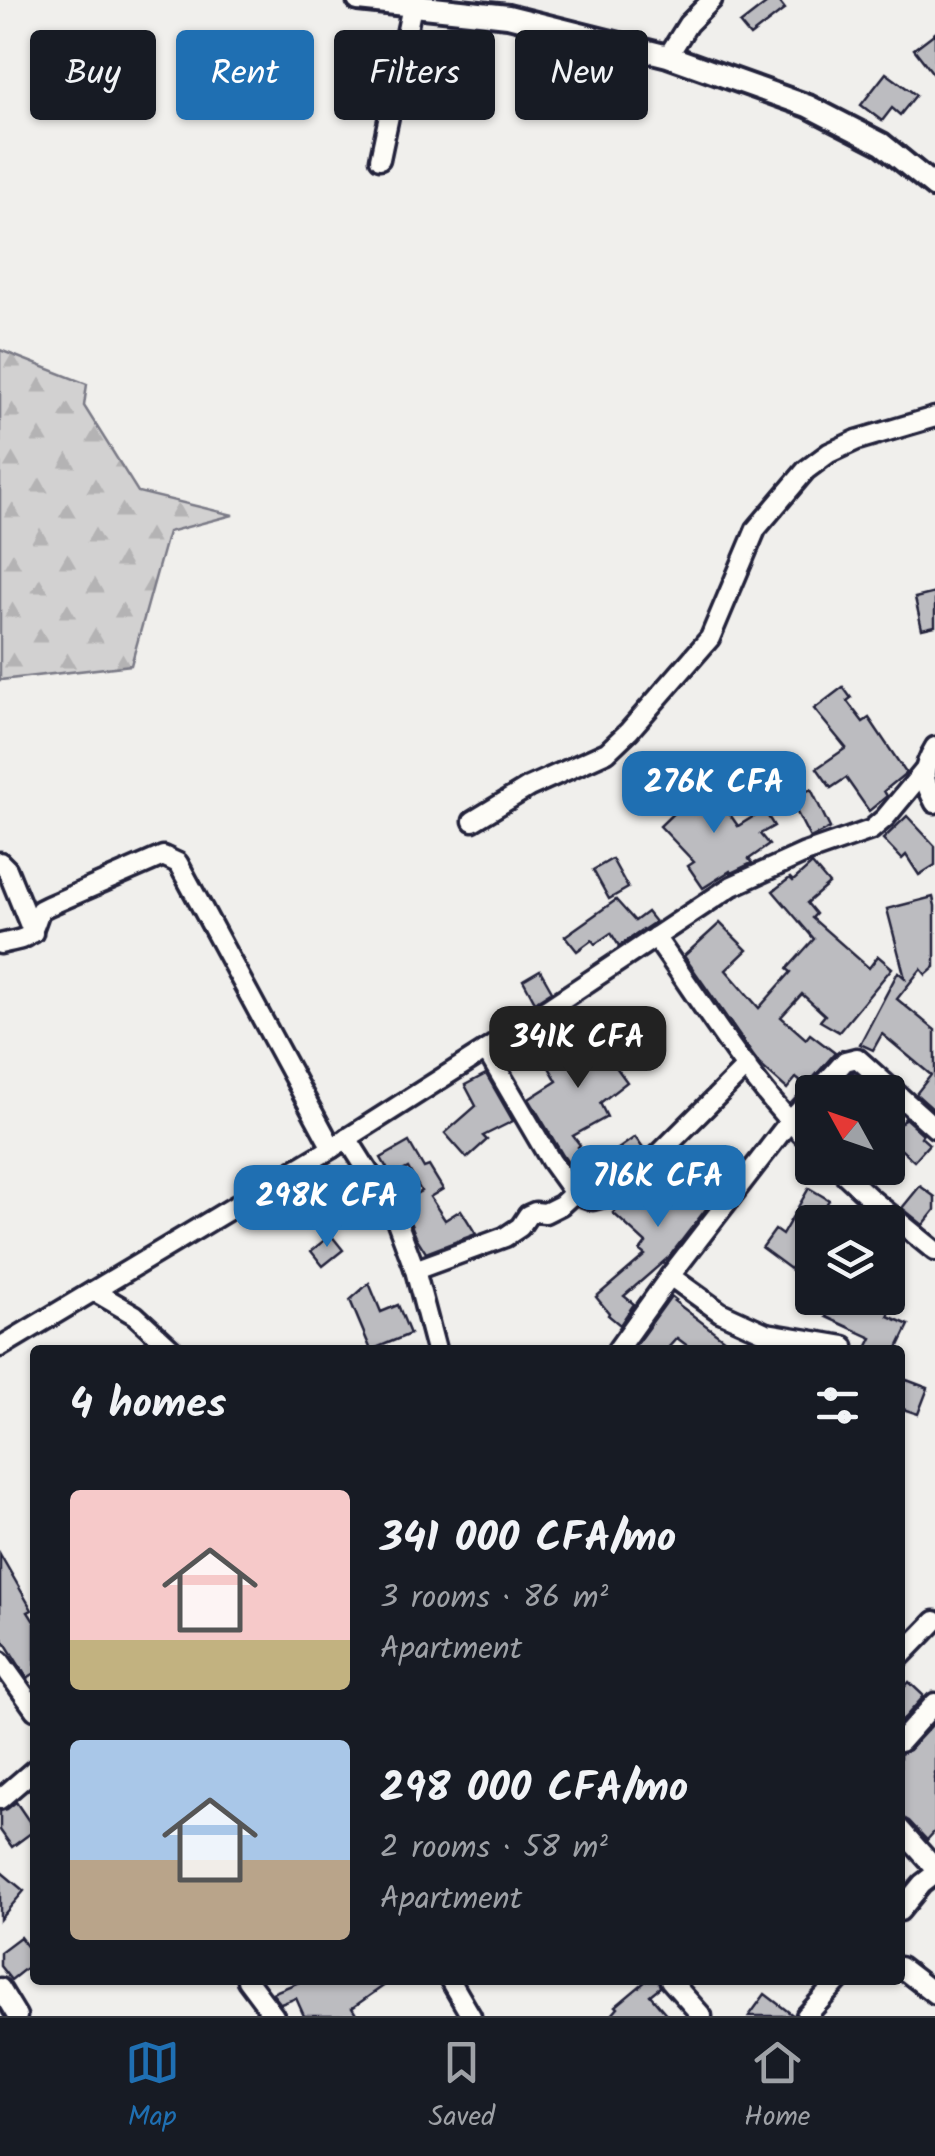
<!DOCTYPE html>
<html lang="en">
<head>
<meta charset="utf-8">
<style>
	:root { --surface:#171b24; --page:#242831; --text:#f1f3f6; --muted:#9ea1a6; --line:#363941; --accent:#1f6fb2 }
	body { margin:0; font-family:Kalam,sans-serif; background:var(--page); color:var(--text); height:100vh; display:flex; flex-direction:column; font-size:38px; white-space:nowrap }
	* { box-sizing:border-box; margin:0 }
	p { font-size:32px; color:var(--muted) }
	.icon { flex:none; width:55px; height:55px; fill:none; stroke:currentColor; stroke-width:2; stroke-linecap:round; stroke-linejoin:round }
	.map { position:relative; flex:1; overflow:hidden }
	.sheet { position:absolute; left:30px; top:1345px; width:875px; height:640px; display:flex; flex-direction:column; background:var(--surface); border-radius:10px; box-shadow:0 2px 8px #0004 }
	.sheet>* { flex:none }
	.guide { position:absolute; left:30px; top:30px; width:875px; height:90px; display:flex; gap:20px }
	.needle { width:65px; rotate:310deg }
	.fabs { position:absolute; left:795px; top:1075px; display:grid; gap:20px }
	.fabs a { display:grid; place-items:center; width:110px; height:110px; border-radius:10px; background:var(--surface); box-shadow:0 2px 8px #0004; font-size:50px }
	.price { position:absolute; translate:-50% -85px; padding:0 22px; border-radius:20px; background:var(--accent); color:#fff; font-size:32px; line-height:65px; filter:drop-shadow(0 2px 5px #0008) }
	.price::after { content:''; position:absolute; left:50%; top:60px; width:30px; height:22px; margin-left:-15px; background:inherit; clip-path:polygon(0 0,100% 0,50% 100%) }
	.price.on { background:#222; color:#fff }
	ul { padding:0; list-style:none }
	li { display:flex; align-items:center; gap:30px; height:250px; padding:0 40px }
	li span { display:grid; place-items:center; flex:none; width:280px; height:200px; border-radius:10px; color:#555 }
	li>.icon { margin-inline-start:auto }
	span .icon { width:120px; height:120px; fill:#fffc; stroke-width:1 }
	li b { font-size:42px }
	h2 { display:flex; justify-content:space-between; align-items:center; height:120px; padding:0 40px; font-size:42px }
	.chip { padding:0 35px; border-radius:10px; background:var(--surface); box-shadow:0 2px 8px #0004; font-size:35px; line-height:90px }
	.chip.on { background:var(--accent); color:#fff }
	.menu { display:flex; justify-content:space-around; align-items:center; height:140px; border-top:2px solid var(--line); background:var(--surface); font-size:28px; color:var(--muted) }
	.menu a { display:grid; justify-items:center; gap:5px }
	.menu .on { color:var(--accent) }
	.map>svg:first-child { display:block }
	.forest { fill:url(#forest-firs); stroke:#7a7a86; stroke-width:2.5 }
	.building { fill:#bcbcc0; stroke:#22223b; stroke-width:2.5 }
	.lines { fill:none; stroke-linecap:round; stroke-linejoin:round }
	.minor-casing { stroke:#22223b; stroke-width:25 }
	.tertiary-casing { stroke:#22223b; stroke-width:28 }
	.minor { stroke:#fdfcf7; stroke-width:18 }
	.tertiary { stroke:#fdfcf7; stroke-width:20 }
</style>
</head>
<body>
<div class="map">
<svg width="935" height="2016" viewBox="0 0 935 2016">
	<defs>
		<pattern id="forest-firs" width="22" height="20" patternUnits="userSpaceOnUse" patternTransform="scale(2.5)"><rect width="22" height="20" fill="#d2d1d1"/><path d="M5 1l3.5 6h-7zM16 11l3.5 6h-7z" fill="#b4b3b4"/></pattern>
	</defs>
	<rect width="100%" height="100%" fill="#f0efec"/>
	<filter id="ink" filterUnits="userSpaceOnUse"><feTurbulence type="fractalNoise" baseFrequency=".01" numOctaves="2"/><feDisplacementMap in="SourceGraphic" scale="20" xChannelSelector="R" yChannelSelector="G"/><feConvolveMatrix kernelMatrix="1 2 1 2 8 2 1 2 1" color-interpolation-filters="sRGB"/></filter>
	<g filter="url(#ink)">
		<path class="forest" d="M0,350L87,384L84,406L138,492L233,515L168,532L131,665L0,680Z"/>
		<g class="building">
			<path d="M771,0H778L785,9L750,36L740,24Z"/>
			<path d="M935,33V76L914,49Z"/>
			<path d="M886,73L916,95L900,115L892,108L882,121L861,105Z"/>
			<path d="M935,593V626L922,629L915,598Z"/>
			<path d="M843,687L851,698L847,701L863,722L869,718L906,773L884,791L887,796L869,811L846,778L831,788L817,768L846,748L814,709Z"/>
			<path d="M699,781L717,811L724,806L738,826L764,810L774,826L760,834L769,845L749,859L752,863L731,873L730,871L703,888L688,866L694,862L660,826L685,802L679,793Z"/>
			<path d="M811,789L830,828L810,838L790,799Z"/>
			<path d="M907,816L935,846V865L919,875L906,855L902,859L883,839Z"/>
			<path d="M612,859L628,888L609,899L593,870Z"/>
			<path d="M812,864L829,884L807,903L816,914L812,918L869,968L878,956L892,968L839,1032L820,1021L825,1015L802,994L781,1017L806,1039L810,1034L835,1053L806,1086L796,1078L787,1089L759,1064L684,956L720,923L747,950L726,970L759,1008L791,972L787,969L814,939L773,891L790,878L793,881Z"/>
			<path d="M933,897L935,906V967L926,975L921,969L897,999L935,1030V1111L916,1094L931,1075L882,1034L873,1050L860,1044L898,972L905,978L887,909Z"/>
			<path d="M616,900L635,921L647,912L655,922L619,946L611,933L595,944L592,940L577,951L565,936Z"/>
			<path d="M540,970L552,991L535,1002L523,980Z"/>
			<path d="M595,1014L603,1029L597,1032L622,1062L616,1067L627,1082L600,1103L607,1117L573,1136L580,1145L578,1147L602,1175L590,1185L582,1183L562,1154L529,1099L557,1081L539,1050L576,1028L574,1026Z"/>
			<path d="M852,1072L865,1082L856,1092H840L836,1090Z"/>
			<path d="M486,1074L513,1121L483,1136L487,1140L467,1158L445,1133L476,1106L465,1085Z"/>
			<path d="M905,1118L923,1134L921,1137L929,1144L914,1161L888,1138Z"/>
			<path d="M635,1137L645,1151L629,1165L618,1149Z"/>
			<path d="M409,1142L424,1168L429,1166L443,1189L430,1197L445,1220L461,1210L476,1234L426,1253L416,1237L402,1202L421,1191L408,1168L392,1177L381,1158Z"/>
			<path d="M671,1163L700,1189L711,1176L723,1187L669,1257L624,1296L634,1304L620,1325L608,1315L609,1313L596,1297L645,1255L640,1251L646,1243L613,1213L625,1200L629,1204L635,1197L641,1203L658,1185L654,1181Z"/>
			<path d="M920,1186L935,1197V1210L923,1225L902,1208Z"/>
			<path d="M809,1188L829,1200L816,1222H812V1262L802,1258L796,1273L762,1248L775,1230L782,1235Z"/>
			<path d="M331,1235L343,1250L323,1266L311,1251Z"/>
			<path d="M369,1283L381,1312L398,1305L410,1334L371,1350L350,1300Z"/>
			<path d="M671,1296L676,1300L674,1301L738,1350H693L677,1338L666,1350H632Z"/>
			<path d="M835,1298H859L890,1312L888,1316L909,1325L897,1350H866L872,1338L826,1317Z"/>
			<path d="M904,1379L928,1388L918,1414L900,1408V1389Z"/>
			<path d="M0,1554L32,1610L28,1612L35,1623V1673L27,1678L0,1635Z"/>
			<path d="M909,1682L924,1696L900,1723V1692Z"/>
			<path d="M935,1722V1831L927,1840L909,1821L900,1817V1754L909,1750Z"/>
			<path d="M16,1802L35,1830L12,1847L0,1830V1811L7,1809Z"/>
			<path d="M0,1871L24,1891L0,1919Z"/>
			<path d="M20,1937L35,1957V1961L11,1980L0,1966V1952Z"/>
			<path d="M304,1980H392L352,2008L357,2016H304L296,1998L281,2004L272,1993Z"/>
			<path d="M647,1980H658L660,1987L650,1995L668,2016H611L618,2008L616,2006Z"/>
			<path d="M765,1994L794,2016H749Z"/>
		</g>
		<g class="lines">
			<g class="minor-casing">
				<g id="minor">
					<path d="M668,56L688,24L712,0"/>
					<path d="M380,159L412,6"/>
					<path d="M935,747C920,771 923,779 935,803"/>
					<path d="M473,821L529,787L607,752L629,731L710,638L756,529L806,470L829,453L857,440L935,417"/>
					<path d="M0,862L7,869L33,933"/>
					<path d="M655,937C703,1004 753,1088 812,1144"/>
					<path d="M0,944C31,937 30,940 40,910L48,906L163,856L178,863L332,1148"/>
					<path d="M486,1050L551,1161L574,1193L593,1200L608,1196L639,1174L747,1066"/>
					<path d="M817,1092L845,1061L857,1058L935,1128"/>
					<path d="M347,1138L393,1211L415,1270L436,1350"/>
					<path d="M838,1168L870,1198L935,1251"/>
					<path d="M415,1270L505,1237L520,1227L528,1215L535,1212L545,1213L561,1205L574,1193"/>
					<path d="M670,1276L720,1312L766,1333L844,1346"/>
					<path d="M94,1291L135,1315L173,1350"/>
					<path d="M0,1347L332,1148L486,1050L732,886L805,853L871,830L885,818L924,771"/>
					<path d="M617,1350L670,1276L789,1122L812,1097"/>
					<path d="M900,1657L935,1621"/>
					<path d="M0,1661L35,1710"/>
					<path d="M900,1742L935,1703"/>
					<path d="M0,1799L35,1769"/>
					<path d="M900,1829L935,1868"/>
					<path d="M900,1911L922,1884L935,1874"/>
					<path d="M900,1967L935,1994"/>
					<path d="M247,1980L274,2016"/>
					<path d="M450,1980L471,2016"/>
					<path d="M670,1980L702,2016"/>
					<path d="M0,1988L17,2016"/>
					<path d="M806,2016L839,1980"/>
				</g>
			</g>
			<g class="tertiary-casing">
				<path id="tertiary" d="M358,0L508,16L668,56L808,106L882,144L935,187"/>
			</g>
			<use href="#minor" class="minor"/>
			<use href="#tertiary" class="tertiary"/>
		</g>
	</g>
</svg>
<div class="fabs">
<a><svg class="needle" viewBox="-14 -14 28 28"><path d="M0-13l5 13h-10z" fill="#e53935"/><path d="M0 13l5-13h-10z" fill="#9ea1a6"/></svg></a>
<a><svg class="icon" aria-label="layers" viewBox="0 0 24 24"><path d="M12 4l9 5-9 5-9-5zM3 14l9 5 9-5"/></svg></a>
</div>
<b class="price" style="left:714px;top:836px">276K CFA</b>
<b class="price on" style="left:578px;top:1091px">341K CFA</b>
<b class="price" style="left:658px;top:1230px">716K CFA</b>
<b class="price" style="left:327px;top:1250px">298K CFA</b>
<div class="guide">
<a class="chip">Buy</a>
<a class="chip on">Rent</a>
<a class="chip">Filters</a>
<a class="chip">New</a>
</div>
<section class="sheet">
<h2>4 homes<svg class="icon" aria-label="filters" viewBox="0 0 24 24"><path d="M4 7h16M4 17h16"/><circle cx="9" cy="7" r="2"/><circle cx="15" cy="17" r="2"/></svg></h2>
<ul>
<li><span style="background:linear-gradient(#f6c9c9 75%,#c2b280 0)"><svg class="icon" aria-label="home" viewBox="0 0 24 24"><path d="M3 11l9-7 9 7M6 9v11h12V9"/></svg></span><div><b>341 000 CFA/mo</b><p>3 rooms · 86 m²</p><p>Apartment</p></div></li>
<li><span style="background:linear-gradient(#a9c7e8 60%,#b9a48a 0)"><svg class="icon" aria-label="home" viewBox="0 0 24 24"><path d="M3 11l9-7 9 7M6 9v11h12V9"/></svg></span><div><b>298 000 CFA/mo</b><p>2 rooms · 58 m²</p><p>Apartment</p></div></li>
</ul>
</section>
</div>
<nav class="menu">
<a class="on"><svg class="icon" aria-label="map" viewBox="0 0 24 24"><path d="M3 6l6-2 6 2 6-2v14l-6 2-6-2-6 2zM9 4v14M15 6v14"/></svg>Map</a>
<a><svg class="icon" aria-label="saved" viewBox="0 0 24 24"><path d="M7 4h10v16l-5-4-5 4z"/></svg>Saved</a>
<a><svg class="icon" aria-label="home" viewBox="0 0 24 24"><path d="M3 11l9-7 9 7M6 9v11h12V9"/></svg>Home</a>
</nav>
</body>
</html>
